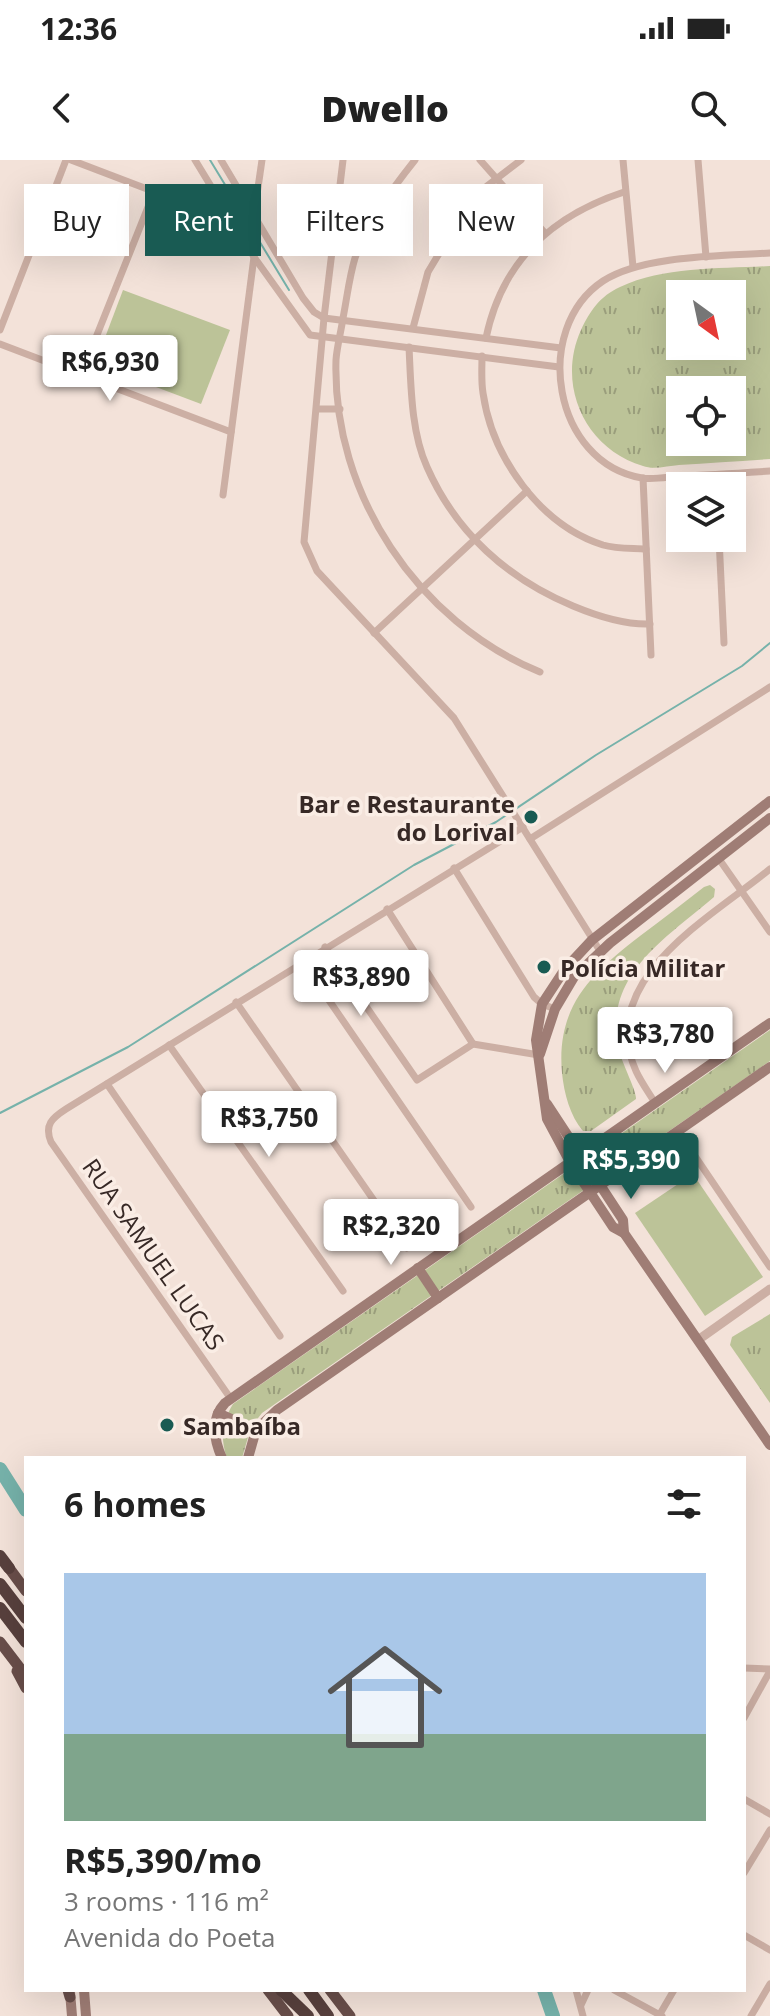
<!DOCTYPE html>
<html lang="en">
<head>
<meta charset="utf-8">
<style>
	:root { --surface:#fff; --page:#f6f6f6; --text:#222; --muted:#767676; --line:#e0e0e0; --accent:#195b53 }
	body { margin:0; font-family:"Open Sans",sans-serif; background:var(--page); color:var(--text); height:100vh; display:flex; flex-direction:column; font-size:30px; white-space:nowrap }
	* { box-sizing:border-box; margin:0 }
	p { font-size:26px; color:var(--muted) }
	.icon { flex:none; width:44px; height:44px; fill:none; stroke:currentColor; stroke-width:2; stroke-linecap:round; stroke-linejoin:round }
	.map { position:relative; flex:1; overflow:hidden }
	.sheet { position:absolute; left:24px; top:1296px; width:722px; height:536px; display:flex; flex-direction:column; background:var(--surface); border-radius:0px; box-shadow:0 8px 32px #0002 }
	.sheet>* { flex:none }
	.guide { position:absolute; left:24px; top:24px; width:722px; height:72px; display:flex; gap:16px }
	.needle { width:52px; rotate:147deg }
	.fabs { position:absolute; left:666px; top:120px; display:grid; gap:16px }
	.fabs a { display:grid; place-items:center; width:80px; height:80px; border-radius:0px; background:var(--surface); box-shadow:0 8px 32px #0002; font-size:40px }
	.price { position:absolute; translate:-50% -68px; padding:0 18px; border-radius:8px; background:#fff; color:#222; font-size:26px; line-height:52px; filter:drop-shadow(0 2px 4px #0008) }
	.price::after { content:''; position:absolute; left:50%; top:48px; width:24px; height:18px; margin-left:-12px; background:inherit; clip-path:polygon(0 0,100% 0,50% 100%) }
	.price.selected { background:var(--accent); color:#fff }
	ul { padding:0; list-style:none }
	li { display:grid; align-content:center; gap:16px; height:424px; padding:0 40px }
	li+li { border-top:2px solid var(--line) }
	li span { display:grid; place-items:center; height:248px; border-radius:0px; color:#555 }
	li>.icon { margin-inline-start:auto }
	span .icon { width:144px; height:144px; fill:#fffc; stroke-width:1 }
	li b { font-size:34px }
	h2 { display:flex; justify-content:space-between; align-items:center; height:96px; padding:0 40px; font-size:34px }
	.chip { padding:0 28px; border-radius:0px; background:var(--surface); box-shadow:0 8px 32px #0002; font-size:28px; line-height:72px }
	.chip.selected { background:var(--accent); color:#fff }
	.status { display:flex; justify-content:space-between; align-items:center; height:56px; padding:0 40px; background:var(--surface); direction:ltr }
	.status svg { height:22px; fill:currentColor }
	header { display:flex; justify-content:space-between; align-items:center; height:104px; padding:0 40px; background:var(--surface); font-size:36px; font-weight:800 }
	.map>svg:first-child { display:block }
	.grass { fill:#bcc398 }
	.park { fill:url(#park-tufts); fill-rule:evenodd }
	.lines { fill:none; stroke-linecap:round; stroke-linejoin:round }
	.stream { stroke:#76b2aa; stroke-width:2 }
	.river { stroke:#76b2aa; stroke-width:14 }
	.minor { stroke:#ccafa4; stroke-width:7 }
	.tertiary { stroke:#ccafa4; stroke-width:9 }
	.secondary { stroke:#9f7d75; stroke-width:10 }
	.trunk { stroke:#694e4a; stroke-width:11 }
	.motorway { stroke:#58403d; stroke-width:12 }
	.poi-dot { fill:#195b53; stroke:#faede5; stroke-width:3 }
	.labels { text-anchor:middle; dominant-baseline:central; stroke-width:7; stroke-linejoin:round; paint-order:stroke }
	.poi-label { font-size:24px; font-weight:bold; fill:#372926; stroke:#faede5; text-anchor:start }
	.street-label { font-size:24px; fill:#372926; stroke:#faede5 }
</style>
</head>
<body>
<div class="status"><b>12:36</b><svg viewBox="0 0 49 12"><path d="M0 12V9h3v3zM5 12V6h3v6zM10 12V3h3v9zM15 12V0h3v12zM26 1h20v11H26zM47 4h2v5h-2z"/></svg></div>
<header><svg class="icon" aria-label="back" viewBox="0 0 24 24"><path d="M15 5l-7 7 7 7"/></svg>Dwello<svg class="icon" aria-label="search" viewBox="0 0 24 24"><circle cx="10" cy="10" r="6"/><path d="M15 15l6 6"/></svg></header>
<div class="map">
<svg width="770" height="1856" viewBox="0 0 770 1856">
	<defs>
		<pattern id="park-tufts" width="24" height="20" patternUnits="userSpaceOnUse" patternTransform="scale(2)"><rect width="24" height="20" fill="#bcc398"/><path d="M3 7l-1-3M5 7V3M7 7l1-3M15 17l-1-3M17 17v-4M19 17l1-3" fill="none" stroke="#9a9e7c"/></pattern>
	</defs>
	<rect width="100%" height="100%" fill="#f3e2d9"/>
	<g class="grass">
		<path d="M123,130L230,170L201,244L95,204Z"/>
		<path d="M693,1014L763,1117L705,1156L635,1053Z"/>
	</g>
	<g class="park">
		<path d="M770,106V299C740,301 709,303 679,305C668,306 653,310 643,306C585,289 556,225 581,170C590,151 600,136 620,127C665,106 722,109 770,106ZM732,134V186H680V134ZM732,230V282H680V230Z"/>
		<path d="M710,725L715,729L714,737C668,777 607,812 617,882C619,898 637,931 636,939L591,971H583C570,956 564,933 562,913C556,846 591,814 640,776C662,760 683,743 704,727Z"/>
		<path d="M770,870V901L262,1253L251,1267L242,1298H227C220,1278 222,1262 233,1244Z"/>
		<path d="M770,1154V1243L730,1185L732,1177Z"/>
	</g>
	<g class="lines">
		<g class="stream">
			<path d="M210,0L289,130"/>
			<path d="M0,953L128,887L414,705L496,662L596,595L742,506L770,483"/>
		</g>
		<g class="river">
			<path d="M0,1309L26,1350"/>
			<path d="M544,1830L553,1856"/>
		</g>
		<g class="minor">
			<path d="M71,0L231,61"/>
			<path d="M195,0L254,97L310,175L559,207"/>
			<path d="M221,0L303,138L314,152L324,158L561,188"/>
			<path d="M343,0L324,158L304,382L317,411L454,558L600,791"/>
			<path d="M415,0C391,30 368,62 355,98C349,118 347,138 343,158C341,172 337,186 336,200C332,334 418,462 540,512"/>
			<path d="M480,0L545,73"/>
			<path d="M623,0L633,107"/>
			<path d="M698,0L706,97"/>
			<path d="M254,55L262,0"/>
			<path d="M770,93C723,96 643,95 603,121C531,169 553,303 642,318C653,320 667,317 679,316C709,315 740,313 770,311"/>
			<path d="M413,168L428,112L458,62L487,26L521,0"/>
			<path d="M0,170L66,0"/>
			<path d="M486,178C502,101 551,56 624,32"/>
			<path d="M0,184L231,272"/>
			<path d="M409,187C411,226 411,272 427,307C456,373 508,419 573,446C597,456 624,465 650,464"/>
			<path d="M482,196C482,208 481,221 483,233C492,297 540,365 603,385C617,389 632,388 646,389"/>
			<path d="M81,215L154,32"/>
			<path d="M317,249H340"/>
			<path d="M643,318L651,495"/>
			<path d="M223,335L254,97"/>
			<path d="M719,378L724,483"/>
			<path d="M374,473L527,331"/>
			<path d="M530,679L770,527"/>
			<path d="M719,699L770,772"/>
			<path d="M454,708L534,837L542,844L555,849"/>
			<path d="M387,749L473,884"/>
			<path d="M325,787L417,920L473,884L539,895"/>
			<path d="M302,801L471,1047"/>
			<path d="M236,842L407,1088"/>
			<path d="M169,885L343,1131"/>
			<path d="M107,924L280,1176"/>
			<path d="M655,943C649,933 641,922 636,911C595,819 712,757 770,709"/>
			<path d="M678,971L770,1107"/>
			<path d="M231,1239L51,982C44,965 52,958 66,949L523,667"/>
			<path d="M744,1508L770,1509"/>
			<path d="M744,1558L770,1511"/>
			<path d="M744,1639L770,1654"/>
			<path d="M744,1713L770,1670"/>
			<path d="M744,1775L770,1790"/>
			<path d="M576,1830L583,1856"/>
			<path d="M614,1830L662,1856"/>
			<path d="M581,1845L588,1830"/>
			<path d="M660,1854L674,1830"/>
			<path d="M751,1856L770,1824"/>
		</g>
		<path class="tertiary" d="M698,1180L770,1129"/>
		<g class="secondary">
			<path d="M540,894L555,849L574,817L610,783L770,658"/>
			<path d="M547,944L623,1060L624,1073L770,1285"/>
			<path d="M624,1073L613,1067L570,1002L547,959L536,880L542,844L565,809L592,780L770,641"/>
			<path d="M418,1108L438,1138"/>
			<path d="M218,1253L256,1270"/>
			<path d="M222,1298C214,1280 210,1259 225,1243L770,863"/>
			<path d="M248,1298L256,1270L277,1250L770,907"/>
			<path d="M84,1830L86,1856"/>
			<path d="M70,1832L72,1856"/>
		</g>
		<g class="trunk">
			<path d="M9,1408L26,1431"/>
			<path d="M0,1482L26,1516"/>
			<path d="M17,1511L26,1528"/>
			<path d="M68,1830L70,1837"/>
			<path d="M268,1830L288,1856"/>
			<path d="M330,1830L350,1856"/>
		</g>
		<g class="motorway">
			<path d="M0,1396L9,1408"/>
			<path d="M0,1424L26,1458"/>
			<path d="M0,1448L26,1482"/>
			<path d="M281,1830L308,1856"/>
			<path d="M309,1830L328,1856"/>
		</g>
	</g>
	<g class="poi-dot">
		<circle cx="531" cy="657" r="8"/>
		<circle cx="544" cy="807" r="8"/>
		<circle cx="167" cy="1265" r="8"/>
	</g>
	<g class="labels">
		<g class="poi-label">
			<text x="515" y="643" text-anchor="end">Bar e Restaurante<tspan x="515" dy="28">do Lorival</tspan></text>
			<text x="560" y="807">Polícia Militar</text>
			<text x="183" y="1265">Sambaíba</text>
		</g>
		<g class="street-label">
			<text transform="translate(154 1094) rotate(55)">RUA SAMUEL LUCAS</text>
		</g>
	</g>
</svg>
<div class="fabs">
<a><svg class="needle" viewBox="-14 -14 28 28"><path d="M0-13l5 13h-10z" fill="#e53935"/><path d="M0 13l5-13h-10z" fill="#767676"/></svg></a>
<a><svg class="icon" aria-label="locate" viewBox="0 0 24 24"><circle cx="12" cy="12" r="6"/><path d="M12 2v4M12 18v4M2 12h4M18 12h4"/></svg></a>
<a><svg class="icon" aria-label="layers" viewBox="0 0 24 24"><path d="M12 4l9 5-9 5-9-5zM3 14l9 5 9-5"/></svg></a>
</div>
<b class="price" style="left:110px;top:243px">R$6,930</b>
<b class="price" style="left:361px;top:858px">R$3,890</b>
<b class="price" style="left:665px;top:915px">R$3,780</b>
<b class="price" style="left:269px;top:999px">R$3,750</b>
<b class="price selected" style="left:631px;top:1041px">R$5,390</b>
<b class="price" style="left:391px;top:1107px">R$2,320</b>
<div class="guide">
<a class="chip">Buy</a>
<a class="chip selected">Rent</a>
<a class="chip">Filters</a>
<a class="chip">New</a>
</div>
<section class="sheet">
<h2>6 homes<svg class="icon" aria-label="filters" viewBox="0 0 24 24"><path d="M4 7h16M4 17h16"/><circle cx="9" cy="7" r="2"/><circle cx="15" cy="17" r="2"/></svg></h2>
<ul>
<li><span style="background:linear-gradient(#a9c7e8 65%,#7fa58c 0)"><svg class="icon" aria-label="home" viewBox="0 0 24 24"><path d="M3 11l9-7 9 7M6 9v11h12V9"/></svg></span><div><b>R$5,390/mo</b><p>3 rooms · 116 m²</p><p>Avenida do Poeta</p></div></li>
</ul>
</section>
</div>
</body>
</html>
